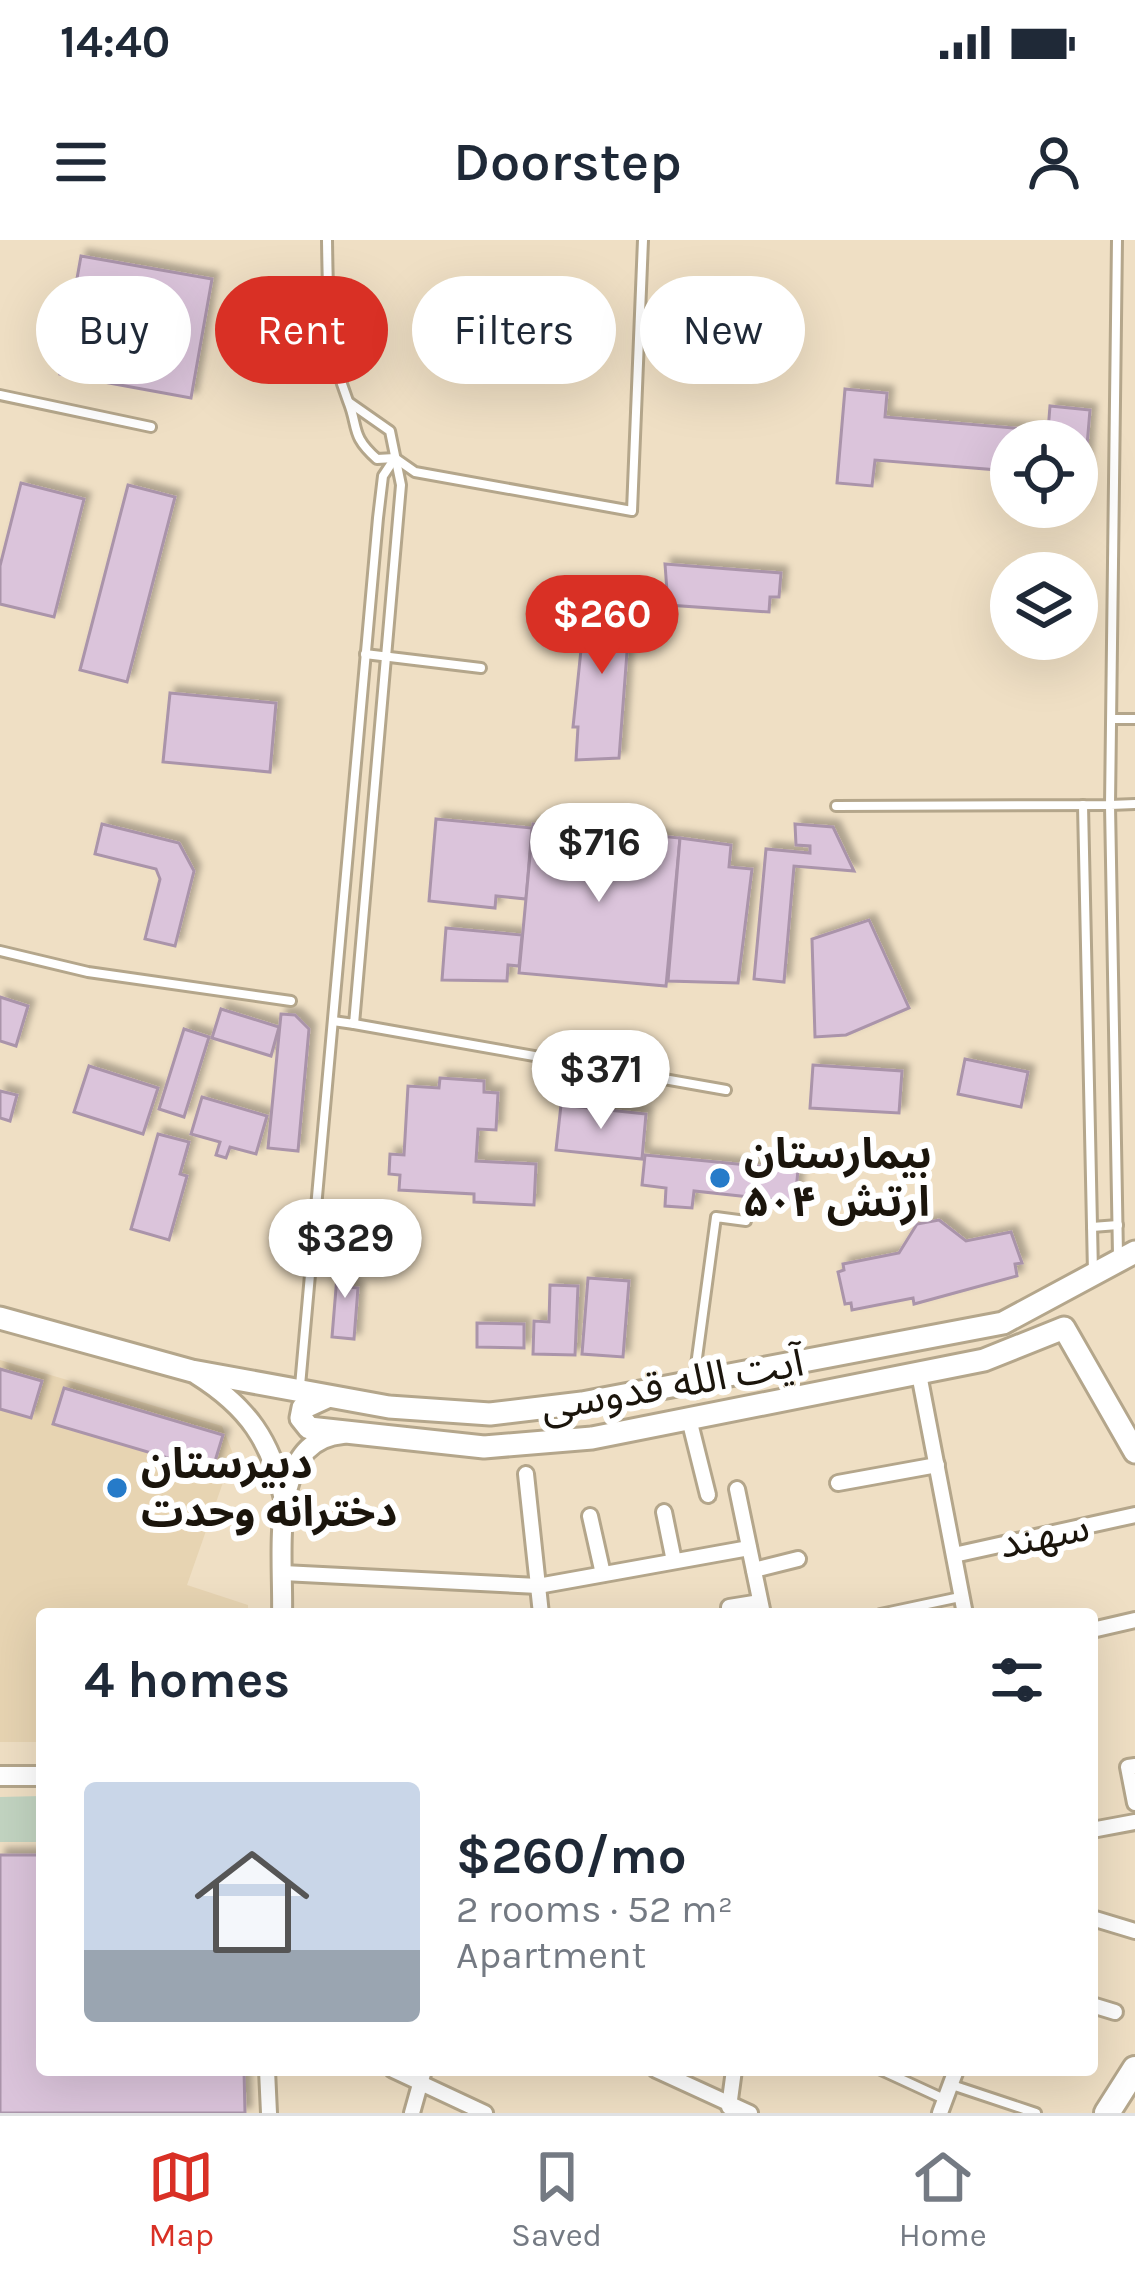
<!DOCTYPE html>
<html lang="en">
<head>
<meta charset="utf-8">
<style>
	:root { --surface:#fff; --page:#f6f6f7; --text:#1f2937; --muted:#747a83; --line:#e0e1e3; --accent:#d93025 }
	body { margin:0; font-family:Karla,"Noto Sans Arabic",sans-serif; background:var(--page); color:var(--text); height:100vh; display:flex; flex-direction:column; font-size:45px; white-space:nowrap }
	* { box-sizing:border-box; margin:0 }
	p { font-size:39px; color:var(--muted) }
	.icon { flex:none; width:66px; height:66px; fill:none; stroke:currentColor; stroke-width:2; stroke-linecap:round; stroke-linejoin:round }
	.map { position:relative; flex:1; overflow:hidden }
	.details { position:absolute; left:36px; top:1368px; width:1062px; height:468px; display:flex; flex-direction:column; background:var(--surface); border-radius:12px; box-shadow:0 12px 48px #0002 }
	.details>* { flex:none }
	.guide { position:absolute; left:36px; top:36px; width:1065px; height:108px; display:flex; gap:24px }
	.controls { position:absolute; left:990px; top:180px; display:grid; gap:24px }
	.controls a { display:grid; place-items:center; width:108px; height:108px; border-radius:50%; background:var(--surface); box-shadow:0 12px 48px #0002; font-size:60px }
	.price { position:absolute; translate:-50% -102px; padding:0 27px; border-radius:42px; background:#fff; color:#222; font-size:39px; line-height:78px; filter:drop-shadow(0 3px 6px #0008) }
	.price::after { content:''; position:absolute; left:50%; top:72px; width:36px; height:27px; margin-left:-18px; background:inherit; clip-path:polygon(0 0,100% 0,50% 100%) }
	.price.on { background:var(--accent); color:#fff }
	ul { padding:0; list-style:none }
	li { display:flex; align-items:center; gap:36px; height:300px; padding:0 48px }
	li span { display:grid; place-items:center; flex:none; width:336px; height:240px; border-radius:12px; color:#555 }
	li>.icon { margin-inline-start:auto }
	span .icon { width:144px; height:144px; fill:#fffc; stroke-width:1 }
	li b { font-size:51px }
	h2 { display:flex; justify-content:space-between; align-items:center; height:144px; padding:0 48px; font-size:51px }
	.tag { padding:0 42px; border-radius:54px; background:var(--surface); box-shadow:0 12px 48px #0002; font-size:42px; line-height:108px }
	.tag.on { background:var(--accent); color:#fff }
	.status { display:flex; justify-content:space-between; align-items:center; height:84px; padding:0 60px; background:var(--surface); direction:ltr }
	.status svg { height:33px; fill:currentColor }
	header { display:flex; justify-content:space-between; align-items:center; height:156px; padding:0 48px; background:var(--surface); font-size:54px; font-weight:600 }
	.dock { display:flex; justify-content:space-around; align-items:center; height:168px; border-top:3px solid var(--line); background:var(--surface); font-size:33px; color:var(--muted) }
	.dock a { display:grid; justify-items:center; gap:6px }
	.dock .on { color:var(--accent) }
	.map>svg:first-child { display:block }
	.built { fill:#e7d4b2 }
	.green { fill:#c2d4c1 }
	.building { fill:#dbc4db; stroke:#aa94aa; stroke-width:3; filter:url(#shadow) }
	.lines { fill:none; stroke-linecap:round; stroke-linejoin:round }
	.service-casing { stroke:#b4a68b; stroke-width:14 }
	.minor-casing { stroke:#b4a68b; stroke-width:20 }
	.secondary-casing { stroke:#b4a68b; stroke-width:24 }
	.primary-casing { stroke:#b4a68b; stroke-width:27 }
	.trunk-casing { stroke:#b4a68b; stroke-width:30 }
	.service { stroke:#fff; stroke-width:8 }
	.minor { stroke:#fff; stroke-width:14 }
	.secondary { stroke:#fff; stroke-width:18 }
	.primary { stroke:#fff; stroke-width:21 }
	.trunk { stroke:#fff; stroke-width:24 }
	.poi-dot { fill:#267bc9; stroke:#fff; stroke-width:4.5 }
	.labels { text-anchor:middle; dominant-baseline:central; stroke-width:12; stroke-linejoin:round; paint-order:stroke }
	.poi-label { font-size:42px; font-weight:bold; fill:#1b150c; stroke:#fff; text-anchor:start }
	.street-label { font-size:42px; fill:#1b150c; stroke:#fff }
</style>
</head>
<body>
<div class="status"><b>14:40</b><svg viewBox="0 0 49 12"><path d="M0 12V9h3v3zM5 12V6h3v6zM10 12V3h3v9zM15 12V0h3v12zM26 1h20v11H26zM47 4h2v5h-2z"/></svg></div>
<header><svg class="icon" aria-label="menu" viewBox="0 0 24 24"><path d="M4 6h16M4 12h16M4 18h16"/></svg>Doorstep<svg class="icon" aria-label="person" viewBox="0 0 24 24"><circle cx="12" cy="8" r="4"/><path d="M4 21q1-7 8-7t8 7"/></svg></header>
<div class="map">
<svg width="1135" height="1873" viewBox="0 0 1135 1873">
	<defs>
		<filter id="shadow"><feDropShadow dx="6" dy="-6" stdDeviation="3" flood-color="#0004"/></filter>
	</defs>
	<rect width="100%" height="100%" fill="#efdfc4"/>
	<path class="built" d="M0,1120L222,1186L233,1214L187,1345L248,1365V1374H42V1502H0Z"/>
	<path class="green" d="M42,1556V1602H0V1557Z"/>
	<g class="building">
		<path d="M81,16L212,39L191,158L60,134Z"/>
		<path d="M845,149L887,153L885,177L1048,191L1050,166L1090,170L1082,265L1077,264V201H1011V231L875,220L872,246L837,243Z"/>
		<path d="M21,243L84,259L54,377L0,364V326Z"/>
		<path d="M128,245L175,257L127,442L80,430Z"/>
		<path d="M665,324L781,333L779,357H770L769,372L668,365Z"/>
		<path d="M587,352L631,359L619,518L576,520L578,487H573Z"/>
		<path d="M170,453L276,463L270,532L163,522Z"/>
		<path d="M436,579L532,588L526,659L496,656L495,668L429,661Z"/>
		<path d="M102,584L179,603L194,631L175,706L145,699L160,639L156,629L95,614Z"/>
		<path d="M533,584L680,598L666,746L519,733Z"/>
		<path d="M795,584L833,587L854,631L794,626L784,742L754,739L766,609L810,613V606L796,605Z"/>
		<path d="M680,598L731,605L729,627L752,629L738,743L668,741Z"/>
		<path d="M869,680L909,768L846,795L815,797L812,699Z"/>
		<path d="M446,688L522,695L519,726L508,725L507,741L442,740Z"/>
		<path d="M0,757L28,766L16,806L0,801Z"/>
		<path d="M221,769L279,787L271,816L212,798Z"/>
		<path d="M281,774L295,775L309,789L298,911L268,908Z"/>
		<path d="M184,789L209,797L184,877L159,869Z"/>
		<path d="M965,819L1028,832L1021,867L958,854Z"/>
		<path d="M813,825L902,831L899,873L810,868Z"/>
		<path d="M89,826L158,848L143,894L74,872Z"/>
		<path d="M440,838L484,841V852L498,853L496,890L478,889L476,921L536,924L534,965L474,962V954L399,950L400,935L389,934L390,914L404,915L408,846L439,848Z"/>
		<path d="M0,851L17,855L10,881L0,878Z"/>
		<path d="M202,857L267,876L256,914L230,907L226,918L216,915L220,902L191,894Z"/>
		<path d="M561,865L646,874L642,919L556,910Z"/>
		<path d="M158,894L189,902L180,934L187,936L169,1000L131,989Z"/>
		<path d="M645,915L798,930L795,962L694,951L692,968L665,966L666,948L642,945Z"/>
		<path d="M342,979L359,980L356,1013L339,1012Z"/>
		<path d="M939,980L966,1001L1011,992L1022,1023L1015,1024L1017,1036L914,1064L913,1058L852,1070L851,1063L845,1064L838,1032L844,1030L843,1024L899,1013L917,984Z"/>
		<path d="M339,1012L351,1013L349,1047L358,1048L354,1099L332,1097Z"/>
		<path d="M588,1038L629,1041L623,1117L582,1114Z"/>
		<path d="M550,1045L578,1046L575,1115L533,1114L534,1081L549,1082Z"/>
		<path d="M477,1083L524,1084V1108L477,1107Z"/>
		<path d="M0,1129L42,1141L31,1178L0,1169Z"/>
		<path d="M64,1148L223,1195L212,1231L53,1184Z"/>
		<path d="M0,1615H42V1830H244L245,1873H0Z"/>
	</g>
	<g class="lines">
		<g class="service-casing">
			<g id="service">
				<path d="M327,0C328,57 327,108 348,161C359,188 350,195 377,219L395,218L415,232L632,271L643,0"/>
				<path d="M0,155L151,187"/>
				<path d="M365,414L481,428"/>
				<path d="M1113,479H1135"/>
				<path d="M1083,565L1093,1032"/>
				<path d="M836,566L1110,565L1117,0"/>
				<path d="M0,711L88,732L291,761"/>
				<path d="M333,781L354,784L401,245L390,191L350,163"/>
				<path d="M354,784L726,850"/>
				<path d="M1092,987L1118,985"/>
				<path d="M1118,1015L1110,565L1135,564"/>
				<path d="M694,1140L716,977L746,981"/>
				<path d="M300,1146L378,278L383,236L395,218"/>
				<path d="M880,1374L960,1357"/>
				<path d="M881,1830L944,1859"/>
				<path d="M952,1845L1036,1873"/>
			</g>
		</g>
		<g class="minor-casing">
			<g id="minor">
				<path d="M919,1134L965,1374"/>
				<path d="M689,1179L708,1255"/>
				<path d="M526,1234L541,1374"/>
				<path d="M838,1243L937,1225"/>
				<path d="M737,1249L763,1374"/>
				<path d="M664,1272L674,1321"/>
				<path d="M590,1276L603,1334"/>
				<path d="M954,1315L1135,1275"/>
				<path d="M754,1330L798,1319"/>
				<path d="M283,1333L538,1346L749,1308"/>
				<path d="M729,1367L760,1362"/>
				<path d="M1092,1390L1135,1380"/>
				<path d="M1135,1526L1128,1527L1135,1563"/>
				<path d="M1092,1590L1135,1582"/>
				<path d="M1092,1678L1135,1691"/>
				<path d="M1092,1765L1115,1772"/>
				<path d="M267,1830L269,1873"/>
				<path d="M393,1830L485,1873"/>
				<path d="M656,1830L750,1873"/>
				<path d="M729,1867L734,1830"/>
				<path d="M412,1873L424,1830"/>
				<path d="M940,1873L956,1830"/>
			</g>
		</g>
		<g class="secondary-casing">
			<g id="secondary">
				<path d="M197,1135C248,1167 271,1201 284,1259"/>
				<path d="M282,1374C284,1319 266,1200 343,1194"/>
				<path d="M0,1536H42"/>
			</g>
		</g>
		<g class="primary-casing">
			<g id="primary">
				<path d="M0,1078L192,1131L389,1167L490,1174L582,1163L1003,1083L1135,1012"/>
				<path d="M327,1157L303,1168L301,1178L309,1188L484,1207L592,1198L984,1120L1064,1088L1135,1212"/>
			</g>
		</g>
		<g class="trunk-casing">
			<path id="trunk" d="M1107,1873L1135,1829"/>
		</g>
		<use href="#service" class="service"/>
		<use href="#minor" class="minor"/>
		<use href="#secondary" class="secondary"/>
		<use href="#primary" class="primary"/>
		<use href="#trunk" class="trunk"/>
	</g>
	<g class="poi-dot">
		<circle cx="720" cy="938" r="12"/>
		<circle cx="117" cy="1248" r="12"/>
	</g>
	<g class="labels">
		<g class="poi-label">
			<text x="744" y="914">بیمارستان<tspan x="744" dy="48">۵۰۴ ارتش</tspan></text>
			<text x="141" y="1224">دبیرستان<tspan x="141" dy="48">دخترانه وحدت</tspan></text>
		</g>
		<g class="street-label">
			<text transform="translate(672 1144) rotate(-10)">آیت الله قدوسی</text>
			<text transform="translate(1044 1295) rotate(-12)">سهند</text>
		</g>
	</g>
</svg>
<div class="controls">
<a><svg class="icon" aria-label="locate" viewBox="0 0 24 24"><circle cx="12" cy="12" r="6"/><path d="M12 2v4M12 18v4M2 12h4M18 12h4"/></svg></a>
<a><svg class="icon" aria-label="layers" viewBox="0 0 24 24"><path d="M12 4l9 5-9 5-9-5zM3 14l9 5 9-5"/></svg></a>
</div>
<b class="price on" style="left:602px;top:437px">$260</b>
<b class="price" style="left:599px;top:665px">$716</b>
<b class="price" style="left:601px;top:892px">$371</b>
<b class="price" style="left:345px;top:1061px">$329</b>
<div class="guide">
<a class="tag">Buy</a>
<a class="tag on">Rent</a>
<a class="tag">Filters</a>
<a class="tag">New</a>
</div>
<section class="details">
<h2>4 homes<svg class="icon" aria-label="filters" viewBox="0 0 24 24"><path d="M4 7h16M4 17h16"/><circle cx="9" cy="7" r="2"/><circle cx="15" cy="17" r="2"/></svg></h2>
<ul>
<li><span style="background:linear-gradient(#c9d6e8 70%,#9aa5b1 0)"><svg class="icon" aria-label="home" viewBox="0 0 24 24"><path d="M3 11l9-7 9 7M6 9v11h12V9"/></svg></span><div><b>$260/mo</b><p>2 rooms · 52 m²</p><p>Apartment</p></div></li>
</ul>
</section>
</div>
<nav class="dock">
<a class="on"><svg class="icon" aria-label="map" viewBox="0 0 24 24"><path d="M3 6l6-2 6 2 6-2v14l-6 2-6-2-6 2zM9 4v14M15 6v14"/></svg>Map</a>
<a><svg class="icon" aria-label="saved" viewBox="0 0 24 24"><path d="M7 4h10v16l-5-4-5 4z"/></svg>Saved</a>
<a><svg class="icon" aria-label="home" viewBox="0 0 24 24"><path d="M3 11l9-7 9 7M6 9v11h12V9"/></svg>Home</a>
</nav>
</body>
</html>
